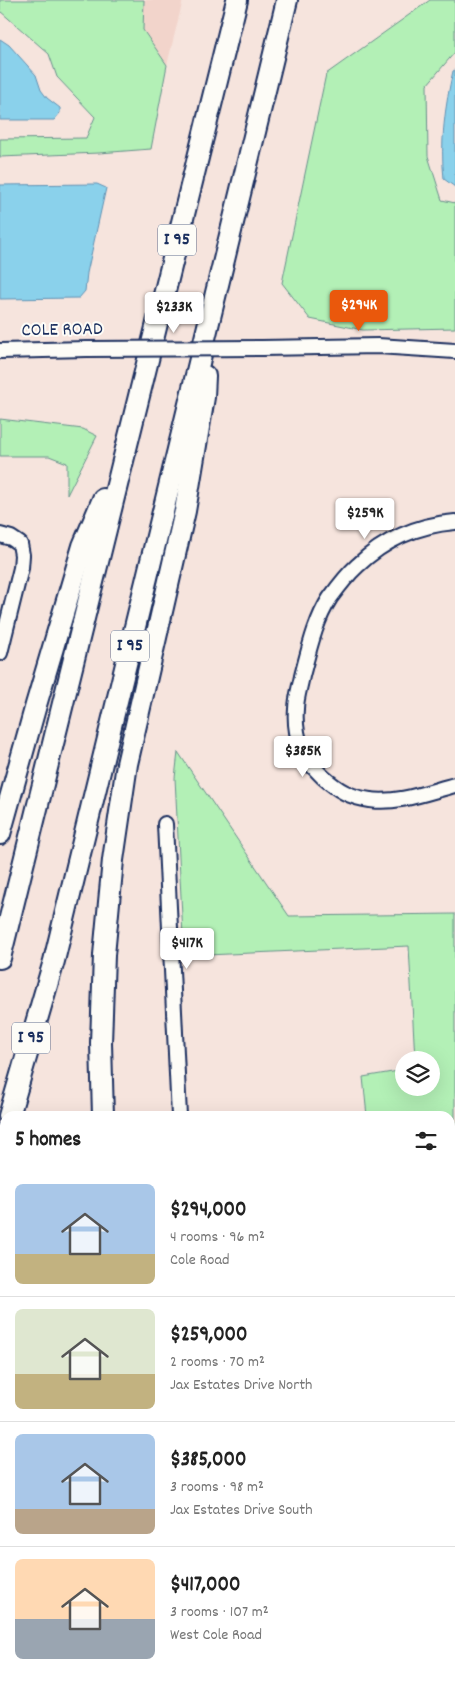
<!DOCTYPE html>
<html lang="en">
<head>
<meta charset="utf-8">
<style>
	:root { --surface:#fff; --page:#f2f2f2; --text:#222; --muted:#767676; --line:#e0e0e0; --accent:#ea580c }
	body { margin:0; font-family:Dekko,sans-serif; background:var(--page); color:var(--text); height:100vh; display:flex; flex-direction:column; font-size:19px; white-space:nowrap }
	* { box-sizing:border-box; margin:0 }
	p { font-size:16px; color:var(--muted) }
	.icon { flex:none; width:28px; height:28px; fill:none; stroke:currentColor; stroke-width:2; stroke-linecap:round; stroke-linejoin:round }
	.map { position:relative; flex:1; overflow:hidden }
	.sheet { position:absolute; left:0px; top:1111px; width:455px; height:571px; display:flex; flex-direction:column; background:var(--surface); border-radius:15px 15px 0 0; box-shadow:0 5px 20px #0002 }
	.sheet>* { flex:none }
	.buttons { position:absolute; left:395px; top:1051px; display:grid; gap:10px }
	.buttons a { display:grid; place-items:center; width:45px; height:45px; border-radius:50%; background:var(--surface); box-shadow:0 5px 20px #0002; font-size:25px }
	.price { position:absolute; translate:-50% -42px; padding:0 11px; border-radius:5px; background:#fff; color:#222; font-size:16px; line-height:32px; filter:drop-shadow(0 1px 2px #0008) }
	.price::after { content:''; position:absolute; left:50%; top:30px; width:15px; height:11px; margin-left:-8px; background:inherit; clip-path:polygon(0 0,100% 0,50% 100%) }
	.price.active { background:var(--accent); color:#fff }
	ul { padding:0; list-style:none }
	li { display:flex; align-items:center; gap:15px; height:125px; padding:0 15px }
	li+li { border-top:1px solid var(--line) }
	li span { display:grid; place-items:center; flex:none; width:140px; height:100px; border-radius:8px; color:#555 }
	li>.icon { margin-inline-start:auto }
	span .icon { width:60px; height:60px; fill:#fffc; stroke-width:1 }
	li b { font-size:21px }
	h2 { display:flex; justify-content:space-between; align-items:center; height:60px; padding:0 15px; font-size:21px }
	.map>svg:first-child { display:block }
	.built { fill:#f2d4cb }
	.green { fill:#b3f0b6; stroke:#67908a }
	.water { fill:#8ad1eb; stroke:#5e90b3 }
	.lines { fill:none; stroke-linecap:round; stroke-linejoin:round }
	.minor-casing { stroke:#1b2f5e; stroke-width:18 }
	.highway-casing { stroke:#1b2f5e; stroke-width:24 }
	.minor { stroke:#fdfcf7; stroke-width:14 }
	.highway { stroke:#fdfcf7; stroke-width:20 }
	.minor-bridge-casing { stroke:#1b2f5e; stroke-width:18; stroke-linecap:butt }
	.minor-bridge { stroke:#fdfcf7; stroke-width:14 }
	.labels { text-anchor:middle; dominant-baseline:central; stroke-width:4; stroke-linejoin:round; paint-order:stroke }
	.shield { fill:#fdfcf7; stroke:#5f6c8c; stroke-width:1 }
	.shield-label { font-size:18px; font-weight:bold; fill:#1b2f5e }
	.street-label { font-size:19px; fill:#1b2f5e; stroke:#fdfcf7 }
</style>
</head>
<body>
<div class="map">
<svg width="455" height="1682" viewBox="0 0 455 1682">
	<rect width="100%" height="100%" fill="#f6e4dd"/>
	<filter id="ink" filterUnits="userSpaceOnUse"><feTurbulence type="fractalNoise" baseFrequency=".02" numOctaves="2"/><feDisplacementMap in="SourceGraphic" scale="10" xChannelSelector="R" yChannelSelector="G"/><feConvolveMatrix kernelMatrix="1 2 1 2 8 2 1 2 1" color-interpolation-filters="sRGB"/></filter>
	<g filter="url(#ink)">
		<path class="built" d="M144,0H183L167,65L143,30Z"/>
		<g class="green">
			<path d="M0,0H144L143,30L167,65L151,149L99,153L0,157V139L86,138L95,117L57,77L49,54L0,11Z"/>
			<path d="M430,0H455V52L427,85L428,156L442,200L455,203V328L363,330L310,319L282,283L326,74Z"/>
			<path d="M0,419L83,429L97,436L67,495V463L49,456H0Z"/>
			<path d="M178,752L289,916L455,914V1196L450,1245V1116H367L363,1077L404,1070V1088H431V1060H415L409,946L184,956L175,778Z"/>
			<path d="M450,1590H455V1682H422L421,1678H450Z"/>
		</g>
		<g class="water">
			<path d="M0,39L9,45L36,75L41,90L47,98L60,108V113L54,120H0Z"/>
			<path d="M455,70V187L444,179C440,143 445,106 453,71Z"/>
			<path d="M97,184L106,188L87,273L85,291L79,298L0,299V185Z"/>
			<path d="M5,1354V1623L0,1624V1358Z"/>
		</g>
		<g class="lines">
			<g class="minor-casing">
				<g id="minor">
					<path d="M262,348L378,346L455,351"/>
					<path d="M0,351L87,349"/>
					<path d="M455,522C418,525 384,540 357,566C347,575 338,587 330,598C315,621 309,650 302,676C300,687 296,698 296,709C295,721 297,736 301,747C306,760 314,768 323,777C338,790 349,797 370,800C398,804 428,792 455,785"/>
					<path d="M0,535L11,538L20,544L22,555L21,568L0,653"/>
					<path d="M165,824L179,1116"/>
					<path d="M450,1314H455"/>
					<path d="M450,1572H455"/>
				</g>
			</g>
			<g class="highway-casing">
				<g id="highway">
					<path d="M0,834L36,705L83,546L103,499"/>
					<path d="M0,958L237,0"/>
					<path d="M9,1116L54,961L287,0"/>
					<path d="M103,1116L101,1043L104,955L113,860L127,764L185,511L204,397L205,376"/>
					<path d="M0,1153L5,1133"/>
					<path d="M198,1678L199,1682"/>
					<path d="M213,1678L214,1682"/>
				</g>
			</g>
			<use href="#minor" class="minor"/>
			<use href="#highway" class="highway"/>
			<g class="minor-bridge-casing">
				<path id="minor-bridge" d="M87,349L262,348"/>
			</g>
			<use href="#minor-bridge" class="minor-bridge"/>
		</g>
	</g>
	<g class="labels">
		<g class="shield">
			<rect x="158" y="224.5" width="38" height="31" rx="4"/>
			<rect x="111" y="630.5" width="38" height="31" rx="4"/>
			<rect x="12" y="1022.5" width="38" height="31" rx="4"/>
		</g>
		<g class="shield-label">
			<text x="177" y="240">I 95</text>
			<text x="130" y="646">I 95</text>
			<text x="31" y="1038">I 95</text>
		</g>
		<g class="street-label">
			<text transform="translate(62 331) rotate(-1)">COLE ROAD</text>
		</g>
	</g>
</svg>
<div class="buttons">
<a><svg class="icon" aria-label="layers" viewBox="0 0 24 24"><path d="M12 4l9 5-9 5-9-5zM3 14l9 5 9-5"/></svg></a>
</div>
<b class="price active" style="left:359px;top:332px">$294K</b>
<b class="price" style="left:174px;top:334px">$233K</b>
<b class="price" style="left:365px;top:540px">$259K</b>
<b class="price" style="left:303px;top:778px">$385K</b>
<b class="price" style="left:187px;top:970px">$417K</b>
<section class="sheet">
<h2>5 homes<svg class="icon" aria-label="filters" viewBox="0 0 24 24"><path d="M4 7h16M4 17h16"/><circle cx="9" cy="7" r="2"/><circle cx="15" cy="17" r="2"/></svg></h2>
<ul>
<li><span style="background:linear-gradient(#a9c7e8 70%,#c2b280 0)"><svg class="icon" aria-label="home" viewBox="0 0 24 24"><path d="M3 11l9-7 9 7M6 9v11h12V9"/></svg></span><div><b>$294,000</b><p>4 rooms · 96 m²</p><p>Cole Road</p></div></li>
<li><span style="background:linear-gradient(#dfe7d0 65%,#c2b280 0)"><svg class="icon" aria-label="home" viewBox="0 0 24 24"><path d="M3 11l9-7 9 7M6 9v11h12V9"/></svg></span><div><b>$259,000</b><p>2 rooms · 70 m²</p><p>Jax Estates Drive North</p></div></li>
<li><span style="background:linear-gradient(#a9c7e8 75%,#b9a48a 0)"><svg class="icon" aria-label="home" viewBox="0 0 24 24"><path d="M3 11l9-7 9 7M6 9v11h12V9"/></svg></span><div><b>$385,000</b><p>3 rooms · 98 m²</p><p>Jax Estates Drive South</p></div></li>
<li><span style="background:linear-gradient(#ffd9b3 60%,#9aa5b1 0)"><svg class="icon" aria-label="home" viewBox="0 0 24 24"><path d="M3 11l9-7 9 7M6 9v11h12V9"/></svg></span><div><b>$417,000</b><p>3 rooms · 107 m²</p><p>West Cole Road</p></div></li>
</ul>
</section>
</div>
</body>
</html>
